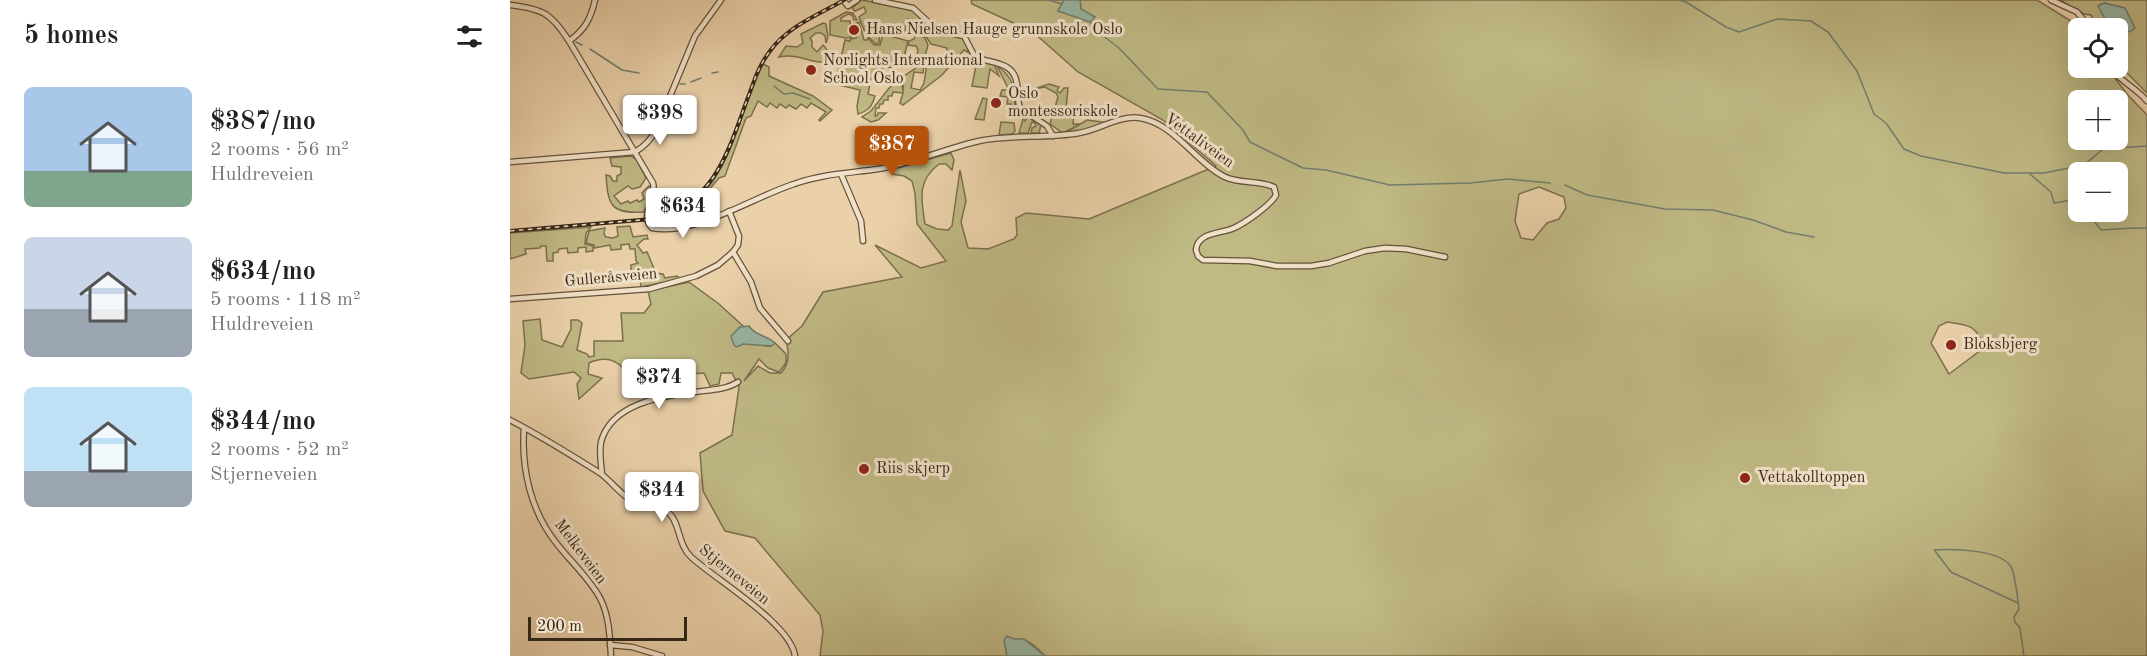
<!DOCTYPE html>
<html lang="en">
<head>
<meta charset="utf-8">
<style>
	:root { --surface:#fff; --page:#f6f6f6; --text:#202124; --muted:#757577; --accent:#b45309 }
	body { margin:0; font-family:"Old Standard TT",serif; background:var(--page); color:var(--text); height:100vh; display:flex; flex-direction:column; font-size:22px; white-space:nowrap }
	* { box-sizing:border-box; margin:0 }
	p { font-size:20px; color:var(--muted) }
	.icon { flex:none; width:33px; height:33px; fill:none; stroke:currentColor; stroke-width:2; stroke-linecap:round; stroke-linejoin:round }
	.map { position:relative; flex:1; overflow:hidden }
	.panel { display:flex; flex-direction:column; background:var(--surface); width:510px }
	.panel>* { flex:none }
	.controls { position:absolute; left:1558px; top:18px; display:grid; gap:12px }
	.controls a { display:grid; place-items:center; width:60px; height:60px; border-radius:9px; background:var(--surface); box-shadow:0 6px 24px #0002; font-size:30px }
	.scale { position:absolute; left:18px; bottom:15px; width:159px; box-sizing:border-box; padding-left:6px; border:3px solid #382818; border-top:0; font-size:16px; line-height:21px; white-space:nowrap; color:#382818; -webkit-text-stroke:4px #f1e1c8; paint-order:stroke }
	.price { position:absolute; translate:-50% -51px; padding:0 14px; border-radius:6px; background:#fff; color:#222; font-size:20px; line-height:39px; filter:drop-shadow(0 2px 3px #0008) }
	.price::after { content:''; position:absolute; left:50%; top:36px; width:18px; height:14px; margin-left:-9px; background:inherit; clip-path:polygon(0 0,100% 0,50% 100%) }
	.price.active { background:var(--accent); color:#fff }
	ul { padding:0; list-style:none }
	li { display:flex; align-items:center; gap:18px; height:150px; padding:0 24px }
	li span { display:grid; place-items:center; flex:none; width:168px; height:120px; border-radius:9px; color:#555 }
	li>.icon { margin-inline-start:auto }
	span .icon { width:72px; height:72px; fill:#fffc; stroke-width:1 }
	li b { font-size:26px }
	h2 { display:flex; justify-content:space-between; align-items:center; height:72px; padding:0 24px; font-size:26px }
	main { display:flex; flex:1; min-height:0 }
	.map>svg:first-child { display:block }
	.green { fill:#bfb984; stroke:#7c704e; stroke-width:1.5; fill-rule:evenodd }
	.water { fill:#98b7a5; stroke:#727e6d; stroke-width:1.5 }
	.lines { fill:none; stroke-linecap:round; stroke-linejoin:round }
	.stream { stroke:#727e6d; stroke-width:1.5 }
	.minor-casing { stroke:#64523c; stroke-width:7 }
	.minor { stroke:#f1e1c8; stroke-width:4.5 }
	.rail-casing { stroke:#382818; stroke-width:4 }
	.rail { stroke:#f1e1c8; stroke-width:1.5; stroke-dasharray:4.5; stroke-linecap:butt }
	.poi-dot { fill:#8f2418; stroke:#f1e1c8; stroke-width:2 }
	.labels { text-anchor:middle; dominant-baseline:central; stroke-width:6; stroke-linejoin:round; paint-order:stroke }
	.poi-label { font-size:16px; fill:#382818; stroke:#f1e1c8; text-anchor:start }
	.street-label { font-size:16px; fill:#382818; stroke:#f1e1c8 }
</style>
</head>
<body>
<main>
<section class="panel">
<h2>5 homes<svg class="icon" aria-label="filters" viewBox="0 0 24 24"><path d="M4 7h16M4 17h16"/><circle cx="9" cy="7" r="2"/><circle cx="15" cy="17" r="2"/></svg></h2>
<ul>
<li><span style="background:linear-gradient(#a9c7e8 70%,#7fa58c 0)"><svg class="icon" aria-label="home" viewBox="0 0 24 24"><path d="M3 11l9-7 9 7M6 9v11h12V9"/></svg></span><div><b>$387/mo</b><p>2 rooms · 56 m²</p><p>Huldreveien</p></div></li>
<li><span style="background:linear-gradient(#c9d6e8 60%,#9aa5b1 0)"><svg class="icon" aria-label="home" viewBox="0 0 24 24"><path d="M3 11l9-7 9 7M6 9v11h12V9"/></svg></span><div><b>$634/mo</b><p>5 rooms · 118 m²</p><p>Huldreveien</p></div></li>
<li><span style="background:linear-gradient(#bfe0f5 70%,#9aa5b1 0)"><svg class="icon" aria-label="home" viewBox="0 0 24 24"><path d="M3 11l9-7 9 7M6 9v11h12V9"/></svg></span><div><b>$344/mo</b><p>2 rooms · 52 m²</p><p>Stjerneveien</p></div></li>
</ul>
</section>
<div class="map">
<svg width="1637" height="656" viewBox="0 0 1637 656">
	<rect width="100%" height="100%" fill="#ead1aa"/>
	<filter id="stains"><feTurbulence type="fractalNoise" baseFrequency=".00333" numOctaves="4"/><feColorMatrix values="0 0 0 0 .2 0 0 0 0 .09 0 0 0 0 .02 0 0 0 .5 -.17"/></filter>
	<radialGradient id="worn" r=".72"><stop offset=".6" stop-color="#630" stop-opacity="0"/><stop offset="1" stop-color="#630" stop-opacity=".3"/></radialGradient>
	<g class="green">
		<path d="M352,0L401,10L408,15L410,19L407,22L398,19L395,32L373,27L370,32L369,43L366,44L356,35L349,17L356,12L354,7L345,11L342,8Z"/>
		<path d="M461,0H554L548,11L571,9L570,0H1527L1569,26V68H1597L1617,94L1637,115V656H535C522,643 519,639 502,639L495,645L497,656H310L313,631L310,615L245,538L215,531L193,491L190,453L222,435L229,387L222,373H211L209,384L200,386L194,373L164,375L159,360L114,369C104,358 92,357 79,363L78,374L92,378L69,399L67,384L71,378L64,372L19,379L11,373L15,345L13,321L30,319L32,340L52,347L61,329V320H68L72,323L67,350L77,354L79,357L84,356V341H113L111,313H134L141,304L138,291L179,282L209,304L255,346H261L265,343L276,354V363L269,372L258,368L249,359L234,381L248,366L260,373H271C280,363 279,353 276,340L292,326L313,292L392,277L365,245L411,268L436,261L407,224L405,193L402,181L394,176L382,174L381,170L441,153L444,160L442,170L436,164H429C407,181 411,198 415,224L427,229L438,230L442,226L450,170L456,201L451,222L458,248L478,249L504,239L507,235L506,218L516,213L579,219L706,166L653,120L568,72L523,32L462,4ZM1569,100H1608V140H1569ZM1569,172H1608V212H1569ZM1029,187L1054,197L1056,208L1049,219L1037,223L1023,240L1011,238L1005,221L1009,194ZM1437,322C1460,325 1465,325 1475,347L1439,374L1421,343L1429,326Z"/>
		<path d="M1550,0H1637V93L1608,64V28H1606L1609,27L1615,9L1595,3L1589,5L1596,21L1592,28H1587L1581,15L1574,14Z"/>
		<path d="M336,12L343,13L347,20H344L342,15L338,14L331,18V21H340L342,37L336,38L320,35V21Z"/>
		<path d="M349,22L354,40H357L358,38L364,45H370L373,34L398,41L394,57L384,55L382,68L373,66L369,83V79L361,78L358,94L365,96C362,106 359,111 348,114L347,106L350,90L325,84L335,40L340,41V39L346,38L349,29L344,24Z"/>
		<path d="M412,22H416C428,39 435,32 452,37L456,42L459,53L454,50L432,75L393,105L390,103L393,93L383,92L382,96H378V100H374L373,104H370L369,108H366L365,116H367L368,113H376L368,120L361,122L352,117L361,111L380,87L391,78L393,92L394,76L412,64L414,65L413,73L404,72L401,88L410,90L414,83L417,63L434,64L437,48L421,44L411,29L410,25Z"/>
		<path d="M313,23L316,24L318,37L316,43L315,36L311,33H306L300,38L302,41V47L307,52L313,45C319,50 318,55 315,62C302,64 289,53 269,57L276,46L287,47L293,43L291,34Z"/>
		<path d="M406,33L415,38L418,45L415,56L405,65L408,50L406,46L398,45L399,41L404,39Z"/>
		<path d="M467,60L484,64L489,76L480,69L477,88L462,86Z"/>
		<path d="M253,64L259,67V76L303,96L322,110L310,121L309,120L316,112L301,103L297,108L291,104L286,109L279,105L276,108L270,104L267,108L260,103L257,107L248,101L241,116L236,118L215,176L209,178L192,198L191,196C226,159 230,107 253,64Z"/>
		<path d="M487,66C506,79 504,90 505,109L501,110V104H497L498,97L490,96L492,90H499Z"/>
		<path d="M539,84L549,87L547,91L550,93L554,88H558L556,109C569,108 580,108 593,112L592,116L564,114L563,124H570L553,133L540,124L548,97L546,93L535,87L524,89Z"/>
		<path d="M473,98L477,99L474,120L465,119Z"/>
		<path d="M515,115L531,125L529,133H521L522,128L526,126L525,123L522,122L518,133H509L513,119L515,121L516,119L514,117Z"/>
		<path d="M577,120L599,123L571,131L557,132Z"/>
		<path d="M491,122L504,123L505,131L502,134L489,135Z"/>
		<path d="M121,156L126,159L136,178L130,187L122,189L118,186L104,196L111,204L118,201L120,203L127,200L129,202L134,199L132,193L139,186L142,190L134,212C101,214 98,206 96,175L100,176L103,181H107V176L111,174V167L102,166L100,158Z"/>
		<path d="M120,226L123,237L137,235L138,239H134L127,245L133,253L137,252L146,273L153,274L155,278L167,276L171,279L131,287L129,271L121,270V265L128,263L126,261L125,249H120L119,244L111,245V249L101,250L100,245L84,248V245L76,243L79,231L95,228L94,234L96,237L103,238L108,236L107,227Z"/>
		<path d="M81,227L76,233L75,244L83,246V251L76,252V247L68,248V252L58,253L57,248L49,249L48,252L43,253V261H37L36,246H31L30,248L15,249L16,254L0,259V233Z"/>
	</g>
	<g class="water">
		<path d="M554,0H570L571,9L585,17L580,22L548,11Z"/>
		<path d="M1594,3L1615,8L1625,28L1620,32L1609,27L1592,28L1596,21L1588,6Z"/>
		<path d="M239,326C245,336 257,335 265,343L261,346L233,344L227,347L224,345L221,336L230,327Z"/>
		<path d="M497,636L504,639H514L535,656H497L494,640Z"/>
	</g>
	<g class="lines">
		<g class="stream">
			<path d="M538,0L552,4"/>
			<path d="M1168,0L1176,2L1216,27L1229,32L1267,19L1301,21L1318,32L1347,71L1364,114L1376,123L1394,149L1411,156L1494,173H1534L1574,165L1593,149L1637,146"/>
			<path d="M580,22L593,36L608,47L648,89L697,92L733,130L740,142L793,168L816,170L880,185L960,183L998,179L1040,183"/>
			<path d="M524,23L534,33L543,37"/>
			<path d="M66,42L72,45"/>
			<path d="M80,49L112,70L129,73"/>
			<path d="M202,73L208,72"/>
			<path d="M181,82L191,78"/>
			<path d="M170,84H175"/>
			<path d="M264,86L274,94L283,93L300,99"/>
			<path d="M1520,174L1541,192L1544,203L1562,200L1569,204"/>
			<path d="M1055,185L1077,195L1155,209L1203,210L1243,220L1276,232L1304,237"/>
			<path d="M1581,212L1583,220L1591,230C1608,229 1621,228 1637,228"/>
			<path d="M1424,550C1442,549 1491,549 1501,567C1505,573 1508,601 1509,609L1504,617L1505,622L1510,628L1514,656"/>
			<path d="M1425,551L1441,572L1508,603"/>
		</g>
		<g class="minor-casing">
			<g id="minor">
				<path d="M333,0L338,6L347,0"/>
				<path d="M365,0L403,8L427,30L454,36L465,57C482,64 504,61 507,84C508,92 507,100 510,108L537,126L543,136"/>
				<path d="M1541,0L1567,12L1580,28"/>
				<path d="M0,5C33,9 41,13 59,41L143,183C147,199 129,215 142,228C185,236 243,197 284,184C311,174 340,173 368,169C403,163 435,149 469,141C502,134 536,139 569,133C589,130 609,115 630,118C664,123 686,163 715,177C730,184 749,180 764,187L766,195C761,205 735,223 724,228C711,234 687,232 686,250L688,256L693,260L740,261L767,266H801L819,263L855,251L875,248L896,249L935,257"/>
				<path d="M59,41C75,30 81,18 85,0"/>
				<path d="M1601,68C1611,82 1626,88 1637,101"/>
				<path d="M0,162L125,152C135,146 141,140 146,130L185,36L211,0"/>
				<path d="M331,174L351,221L353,241"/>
				<path d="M223,252L241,282L250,308L278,341"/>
				<path d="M0,299L139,289L186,276L208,265L223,252L228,245L229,236L219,211"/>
				<path d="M0,420C31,436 61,455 90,473C101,481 109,493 121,500C132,507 149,505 159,513C170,523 168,545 181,557C206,580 281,624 285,656"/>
				<path d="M14,428C11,469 21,512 47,544C61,562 79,578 90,598C99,615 100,637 101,656"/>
				<path d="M92,474C91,464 89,452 91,442C101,404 151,396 184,392C198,390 216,390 228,382"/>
				<path d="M100,645L122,647L152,656"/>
			</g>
		</g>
		<use href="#minor" class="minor"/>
		<g class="rail-casing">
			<path id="rail" d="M0,231L142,219C207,204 219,147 240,92C245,78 250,64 260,51C278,26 308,15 334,0"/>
		</g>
		<use href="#rail" class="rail"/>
	</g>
	<g class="poi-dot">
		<circle cx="344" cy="30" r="6"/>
		<circle cx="301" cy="70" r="6"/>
		<circle cx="486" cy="103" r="6"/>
		<circle cx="1441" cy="345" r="6"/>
		<circle cx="354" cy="469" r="6"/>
		<circle cx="1235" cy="478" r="6"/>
	</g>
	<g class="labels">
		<g class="poi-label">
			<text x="356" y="30">Hans Nielsen Hauge grunnskole Oslo</text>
			<text x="313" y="61">Norlights International<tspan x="313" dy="18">School Oslo</tspan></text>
			<text x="498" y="94">Oslo<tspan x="498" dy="18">montessoriskole</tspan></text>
			<text x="1453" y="345">Bloksbjerg</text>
			<text x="366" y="469">Riis skjerp</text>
			<text x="1247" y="478">Vettakolltoppen</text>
		</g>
		<g class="street-label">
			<text transform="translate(689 141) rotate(36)">Vettaliveien</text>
			<text transform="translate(101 278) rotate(-5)">Gulleråsveien</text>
			<text transform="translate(70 552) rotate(53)">Melkeveien</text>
			<text transform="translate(224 575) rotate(39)">Stjerneveien</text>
		</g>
	</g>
	<rect width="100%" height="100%" filter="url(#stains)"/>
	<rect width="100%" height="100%" fill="url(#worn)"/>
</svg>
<div class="controls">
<a><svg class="icon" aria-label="locate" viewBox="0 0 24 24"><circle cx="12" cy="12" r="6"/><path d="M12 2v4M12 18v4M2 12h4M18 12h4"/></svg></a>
<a>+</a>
<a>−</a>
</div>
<div class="scale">200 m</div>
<b class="price" style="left:150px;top:146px">$398</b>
<b class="price active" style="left:382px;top:177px">$387</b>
<b class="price" style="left:173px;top:239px">$634</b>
<b class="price" style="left:149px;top:410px">$374</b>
<b class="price" style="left:152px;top:523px">$344</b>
</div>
</main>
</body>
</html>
